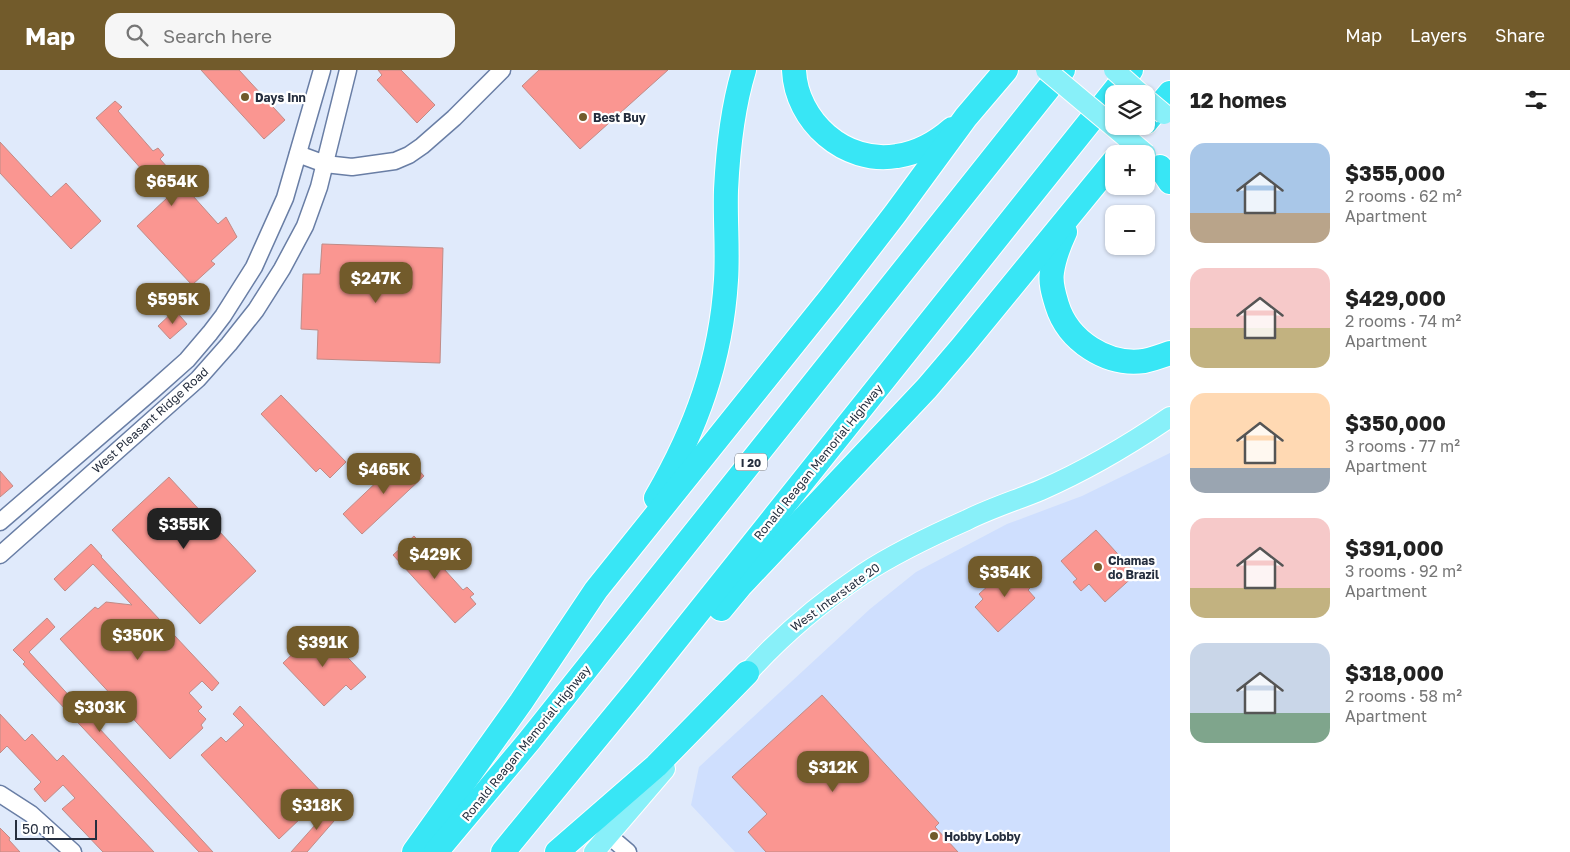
<!DOCTYPE html>
<html lang="en">
<head>
<meta charset="utf-8">
<style>
	:root { --surface:#fff; --page:#f6f6f6; --text:#222; --muted:#767676; --accent:#725b2b }
	body { margin:0; font-family:"Golos Text",sans-serif; background:var(--page); color:var(--text); height:100vh; display:flex; flex-direction:column; font-size:19px; white-space:nowrap }
	* { box-sizing:border-box; margin:0 }
	p { font-size:16px; color:var(--muted) }
	.icon { flex:none; width:28px; height:28px; fill:none; stroke:currentColor; stroke-width:2; stroke-linecap:round; stroke-linejoin:round }
	.map { position:relative; flex:1; overflow:hidden }
	.sheet { display:flex; flex-direction:column; background:var(--surface); width:400px }
	.sheet>* { flex:none }
	.controls { position:absolute; left:1105px; top:15px; display:grid; gap:10px }
	.controls a { display:grid; place-items:center; width:50px; height:50px; border-radius:10px; background:var(--surface); box-shadow:0 1px 4px #0004; font-size:25px }
	.scale { position:absolute; left:15px; bottom:12px; width:82px; box-sizing:border-box; padding-left:5px; border:2px solid #252e3e; border-top:0; font-size:14px; line-height:18px; white-space:nowrap; color:#252e3e; -webkit-text-stroke:4px #fff; paint-order:stroke }
	.price { position:absolute; translate:-50% -42px; padding:0 11px; border-radius:10px; background:var(--accent); color:#fff; font-size:16px; line-height:32px; filter:drop-shadow(0 1px 2px #0008) }
	.price::after { content:''; position:absolute; left:50%; top:30px; width:15px; height:11px; margin-left:-8px; background:inherit; clip-path:polygon(0 0,100% 0,50% 100%) }
	.price.selected { background:#222; color:#fff }
	ul { padding:0; list-style:none }
	li { display:flex; align-items:center; gap:15px; height:125px; padding:0 20px }
	li span { display:grid; place-items:center; flex:none; width:140px; height:100px; border-radius:15px; color:#555 }
	li>.icon { margin-inline-start:auto }
	span .icon { width:60px; height:60px; fill:#fffc; stroke-width:1 }
	li b { font-size:21px }
	h2 { display:flex; justify-content:space-between; align-items:center; height:60px; padding:0 20px; font-size:21px }
	header { display:flex; align-items:center; gap:30px; box-sizing:border-box; height:70px; padding:0 25px; background:var(--accent); color:#fff }
	header strong { font-size:24px }
	nav { display:flex; gap:28px; margin-inline-start:auto; font-size:18px }
	.search { width:350px; height:45px; background:var(--page); display:flex; align-items:center; gap:12px; box-sizing:border-box; padding:0 18px; border-radius:15px; color:var(--muted); font-size:19px }
	main { display:flex; flex:1; min-height:0 }
	.map>svg:first-child { display:block }
	.built { fill:#cfdffe }
	.building { fill:#fa9691; stroke:#c08b87 }
	.lines { fill:none; stroke-linecap:round; stroke-linejoin:round }
	.minor-casing { stroke:#697ea5; stroke-width:19 }
	.major-casing { stroke:#fff; stroke-width:22 }
	.highway-casing { stroke:#fff; stroke-width:26 }
	.minor { stroke:#fff; stroke-width:16 }
	.major { stroke:#88f0f9; stroke-width:20 }
	.highway { stroke:#38e6f5; stroke-width:24 }
	.major-bridge-casing { stroke:#fff; stroke-width:22; stroke-linecap:butt }
	.major-bridge { stroke:#88f0f9; stroke-width:20 }
	.poi-dot { fill:#725b2b; stroke:#fff; stroke-width:2 }
	.labels { text-anchor:middle; dominant-baseline:central; stroke-width:4.5; stroke-linejoin:round; paint-order:stroke }
	.shield { fill:#fff; stroke:#666d78; stroke-width:1 }
	.shield-label { font-size:11px; font-weight:bold; fill:#252e3e }
	.poi-label { font-size:12px; font-weight:bold; fill:#252e3e; stroke:#fff; text-anchor:start }
	.street-label { font-size:12px; fill:#252e3e; stroke:#fff }
</style>
</head>
<body>
<header>
<strong>Map</strong>
<div class="search"><svg class="icon" aria-label="search" viewBox="0 0 24 24"><circle cx="10" cy="10" r="6"/><path d="M15 15l6 6"/></svg>Search here</div>
<nav><a>Map</a><a>Layers</a><a>Share</a></nav>
</header>
<main>
<div class="map">
<svg width="1170" height="782" viewBox="0 0 1170 782">
	<rect width="100%" height="100%" fill="#e0eafb"/>
	<path class="built" d="M1170,383V782H735L691,735L699,697L870,539L916,502L1007,454L1082,426Z"/>
	<g class="building">
		<path d="M201,0H239L285,50L264,69Z"/>
		<path d="M378,0H401L435,35L417,53L377,10L382,5Z"/>
		<path d="M539,0H668L580,79L522,16Z"/>
		<path d="M115,31L122,37L118,41L153,81L158,78L164,85L160,89L218,154L226,147L237,167L211,191L215,194L192,215L137,156L167,128L96,48Z"/>
		<path d="M0,72L51,127L66,113L101,151L71,179L0,103Z"/>
		<path d="M322,174L443,178L440,293L317,289L318,260L301,259L303,204H320Z"/>
		<path d="M175,240L187,254L170,269L158,256Z"/>
		<path d="M281,325L346,392L330,408L320,398L316,402L261,344Z"/>
		<path d="M405,385L424,406L362,464L343,444Z"/>
		<path d="M0,401L13,416L0,427Z"/>
		<path d="M169,407L256,501L200,554L112,460Z"/>
		<path d="M1096,460L1136,504L1105,532L1089,514L1081,521L1073,512L1077,509L1061,491Z"/>
		<path d="M414,466L463,520L467,517L474,524L470,527L476,534L455,553L393,485Z"/>
		<path d="M91,474L102,486L101,487L219,613L212,621L202,611L189,623L202,637L198,641L206,649L201,655L203,658L170,689L60,569L95,537L98,539L106,532L132,535L93,494L65,521L54,509Z"/>
		<path d="M1008,498L1012,503L1017,498L1033,515L1028,520L1035,528L998,562L975,537L983,529L979,524Z"/>
		<path d="M47,548L55,557L29,582L213,782H199L23,594L25,592L13,580Z"/>
		<path d="M320,558L366,607L351,620L346,615L324,636L283,593Z"/>
		<path d="M822,625L939,753L935,757L958,782H766L748,762L767,744L732,707Z"/>
		<path d="M240,636L325,726L317,733L314,730L300,742L303,746L279,769L201,685L221,667L226,672L244,655L233,644Z"/>
		<path d="M0,644L25,671L32,664L57,691L63,685L154,782H103L62,739L75,728L63,715L45,732L34,719L41,712L7,676L0,683Z"/>
		<path d="M332,736L341,743L307,782H291Z"/>
		<path d="M0,758L10,768L9,770L20,782H0Z"/>
	</g>
	<g class="lines">
		<g class="minor-casing">
			<g id="minor">
				<path d="M298,84L325,94L352,97L395,91L409,85L422,76L454,48L502,0"/>
				<path d="M0,452L151,322L187,290L210,263L223,246L254,197L285,128L322,0"/>
				<path d="M0,485L198,309L229,274L256,240L282,199L305,156L319,117L348,0"/>
				<path d="M0,724L31,744L73,782"/>
				<path d="M608,765L628,782"/>
			</g>
		</g>
		<g class="major-casing">
			<g id="major">
				<path d="M738,614C774,572 817,535 863,504C895,483 933,465 967,450C991,438 1017,430 1041,420C1087,400 1129,375 1170,347"/>
				<path d="M594,782L665,699"/>
			</g>
		</g>
		<g class="highway-casing">
			<g id="highway">
				<path d="M794,0C796,51 845,95 897,86C918,83 936,73 952,59"/>
				<path d="M1146,52L1170,23"/>
				<path d="M1160,97L1170,112"/>
				<path d="M1065,162C1059,175 1054,187 1052,202C1050,213 1054,225 1057,235C1068,271 1107,296 1144,291C1153,289 1162,286 1170,283"/>
				<path d="M656,428C696,359 721,291 726,210C728,180 725,150 726,120C728,79 732,39 744,0"/>
				<path d="M721,539L740,516L927,318L962,277L1114,91"/>
				<path d="M414,782L521,632L596,520L831,227L895,144L966,47L1006,0"/>
				<path d="M436,782L529,671L1063,0"/>
				<path d="M503,782L637,619L1131,0"/>
				<path d="M557,782L656,696L747,603"/>
			</g>
		</g>
		<use href="#minor" class="minor"/>
		<use href="#major" class="major"/>
		<use href="#highway" class="highway"/>
		<g class="major-bridge-casing">
			<g id="major-bridge">
				<path d="M1046,0L1146,84"/>
				<path d="M1114,0L1141,24"/>
				<path d="M1146,29L1164,44"/>
			</g>
		</g>
		<use href="#major-bridge" class="major-bridge"/>
	</g>
	<g class="poi-dot">
		<circle cx="245" cy="27" r="5"/>
		<circle cx="583" cy="47" r="5"/>
		<circle cx="1098" cy="497" r="5"/>
		<circle cx="934" cy="766" r="5"/>
	</g>
	<g class="labels">
		<rect class="shield" x="735" y="383.5" width="32" height="17" rx="4"/>
		<g class="shield-label">
			<text x="751" y="392">I 20</text>
		</g>
		<g class="poi-label">
			<text x="255" y="27">Days Inn</text>
			<text x="593" y="47">Best Buy</text>
			<text x="1108" y="490">Chamas<tspan x="1108" dy="14">do Brazil</tspan></text>
			<text x="944" y="766">Hobby Lobby</text>
		</g>
		<g class="street-label">
			<text transform="translate(150 350) rotate(-42)">West Pleasant Ridge Road</text>
			<text transform="translate(818 392) rotate(-51)">Ronald Reagan Memorial Highway</text>
			<text transform="translate(835 527) rotate(-36)">West Interstate 20</text>
			<text transform="translate(526 673) rotate(-51)">Ronald Reagan Memorial Highway</text>
		</g>
	</g>
</svg>
<div class="controls">
<a><svg class="icon" aria-label="layers" viewBox="0 0 24 24"><path d="M12 4l9 5-9 5-9-5zM3 14l9 5 9-5"/></svg></a>
<a>+</a>
<a>−</a>
</div>
<div class="scale">50 m</div>
<b class="price" style="left:172px;top:137px">$654K</b>
<b class="price" style="left:376px;top:234px">$247K</b>
<b class="price" style="left:173px;top:255px">$595K</b>
<b class="price" style="left:384px;top:425px">$465K</b>
<b class="price selected" style="left:184px;top:480px">$355K</b>
<b class="price" style="left:435px;top:510px">$429K</b>
<b class="price" style="left:1005px;top:528px">$354K</b>
<b class="price" style="left:138px;top:591px">$350K</b>
<b class="price" style="left:323px;top:598px">$391K</b>
<b class="price" style="left:100px;top:663px">$303K</b>
<b class="price" style="left:833px;top:723px">$312K</b>
<b class="price" style="left:317px;top:761px">$318K</b>
</div>
<section class="sheet">
<h2>12 homes<svg class="icon" aria-label="filters" viewBox="0 0 24 24"><path d="M4 7h16M4 17h16"/><circle cx="9" cy="7" r="2"/><circle cx="15" cy="17" r="2"/></svg></h2>
<ul>
<li><span style="background:linear-gradient(#a9c7e8 70%,#b9a48a 0)"><svg class="icon" aria-label="home" viewBox="0 0 24 24"><path d="M3 11l9-7 9 7M6 9v11h12V9"/></svg></span><div><b>$355,000</b><p>2 rooms · 62 m²</p><p>Apartment</p></div></li>
<li><span style="background:linear-gradient(#f6c9c9 60%,#c2b280 0)"><svg class="icon" aria-label="home" viewBox="0 0 24 24"><path d="M3 11l9-7 9 7M6 9v11h12V9"/></svg></span><div><b>$429,000</b><p>2 rooms · 74 m²</p><p>Apartment</p></div></li>
<li><span style="background:linear-gradient(#ffd9b3 75%,#9aa5b1 0)"><svg class="icon" aria-label="home" viewBox="0 0 24 24"><path d="M3 11l9-7 9 7M6 9v11h12V9"/></svg></span><div><b>$350,000</b><p>3 rooms · 77 m²</p><p>Apartment</p></div></li>
<li><span style="background:linear-gradient(#f6c9c9 70%,#c2b280 0)"><svg class="icon" aria-label="home" viewBox="0 0 24 24"><path d="M3 11l9-7 9 7M6 9v11h12V9"/></svg></span><div><b>$391,000</b><p>3 rooms · 92 m²</p><p>Apartment</p></div></li>
<li><span style="background:linear-gradient(#c9d6e8 70%,#7fa58c 0)"><svg class="icon" aria-label="home" viewBox="0 0 24 24"><path d="M3 11l9-7 9 7M6 9v11h12V9"/></svg></span><div><b>$318,000</b><p>2 rooms · 58 m²</p><p>Apartment</p></div></li>
</ul>
</section>
</main>
</body>
</html>
